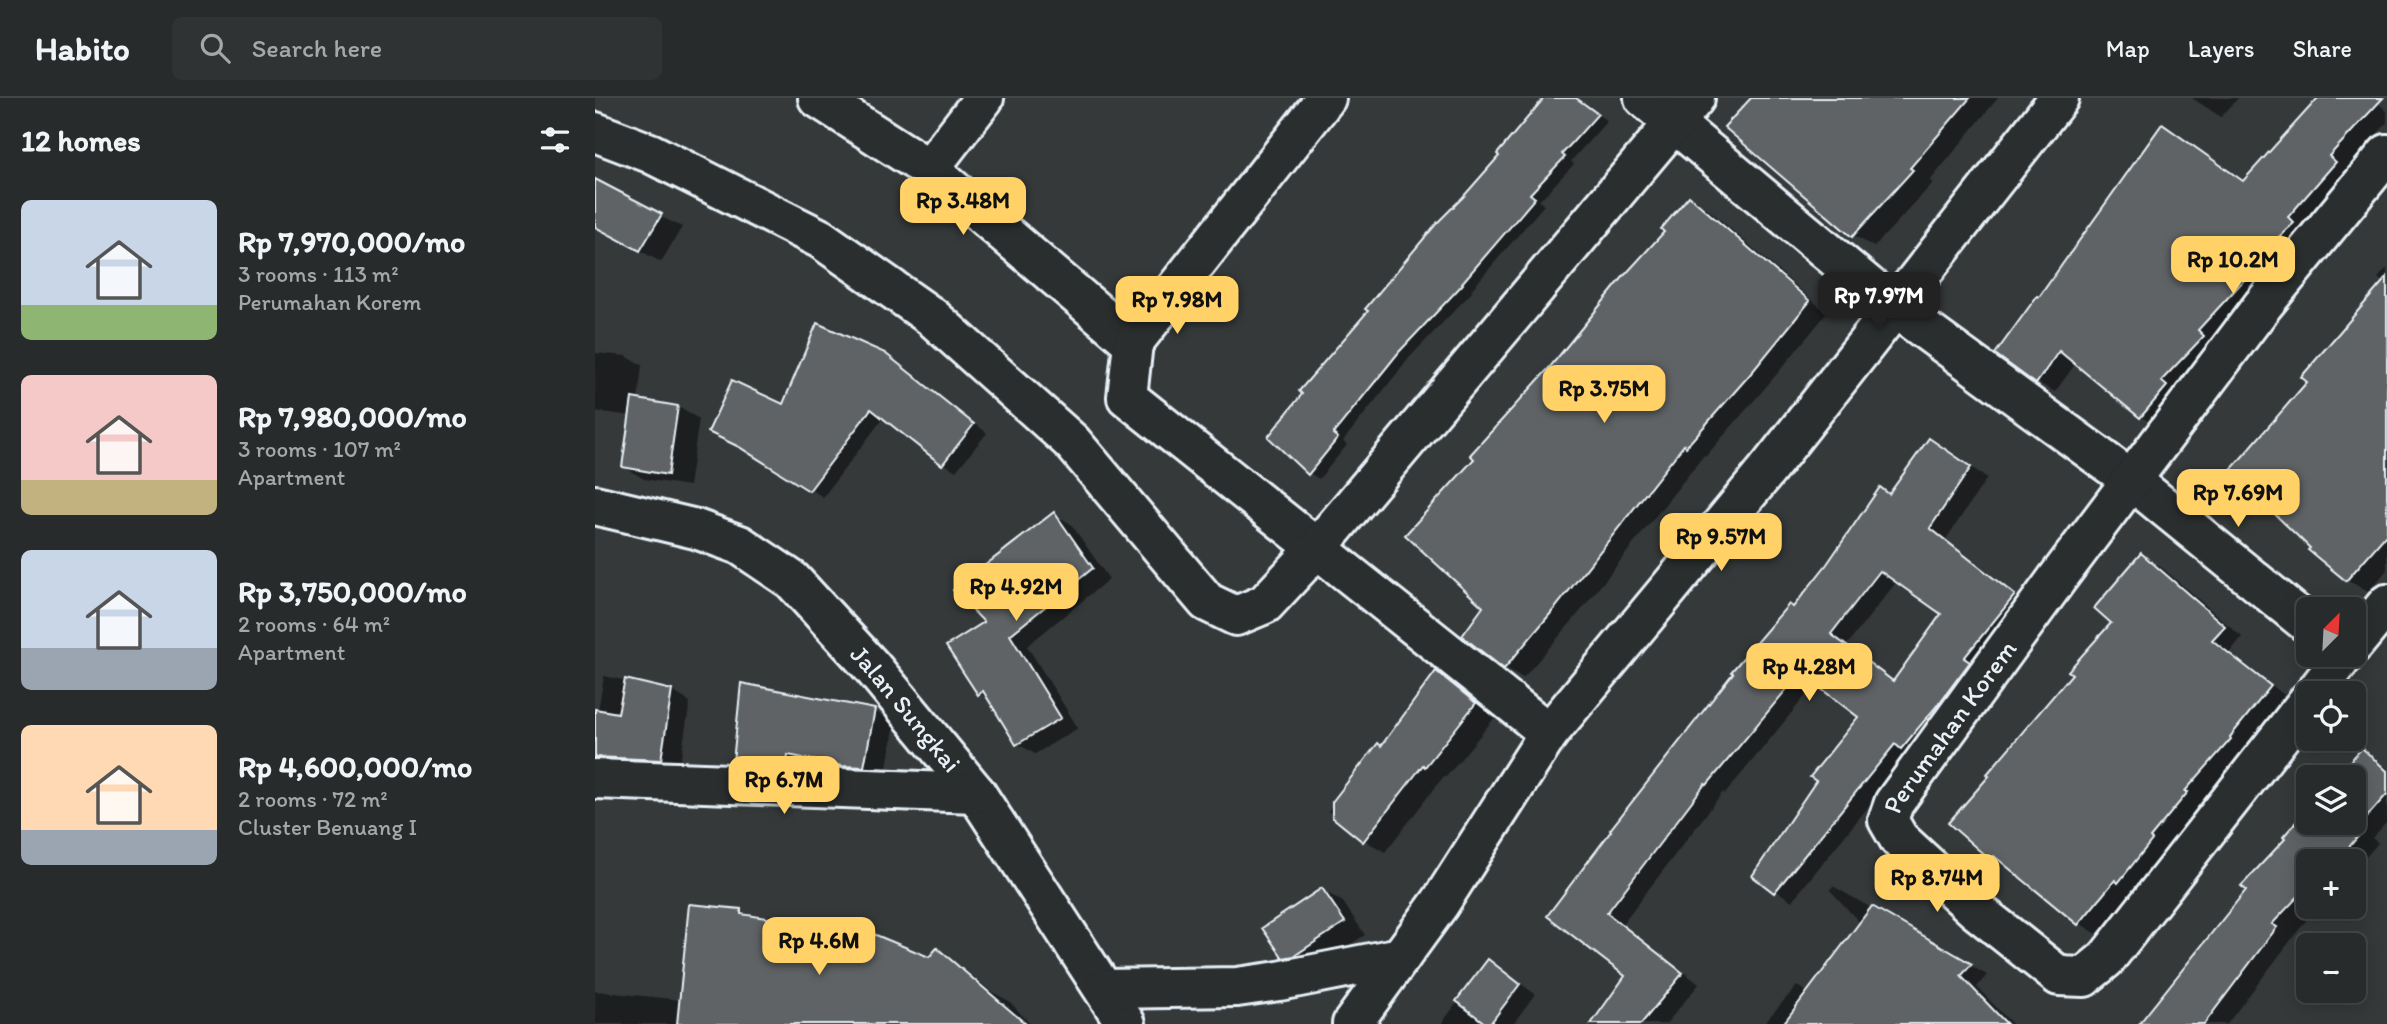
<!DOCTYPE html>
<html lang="en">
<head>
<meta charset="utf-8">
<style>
	:root { --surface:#282b2c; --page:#303334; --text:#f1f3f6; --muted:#a5a7a9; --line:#444748; --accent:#ffd166 }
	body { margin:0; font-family:Itim,sans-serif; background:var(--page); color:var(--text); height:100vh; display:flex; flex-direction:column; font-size:26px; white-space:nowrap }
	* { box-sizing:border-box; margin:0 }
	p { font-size:23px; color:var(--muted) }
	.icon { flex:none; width:38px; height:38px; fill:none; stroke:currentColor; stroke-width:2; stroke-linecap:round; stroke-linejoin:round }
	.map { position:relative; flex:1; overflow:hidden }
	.drawer { display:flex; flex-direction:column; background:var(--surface); width:595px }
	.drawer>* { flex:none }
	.needle { width:46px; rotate:24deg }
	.tools { position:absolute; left:1701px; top:499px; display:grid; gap:14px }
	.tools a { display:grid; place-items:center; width:70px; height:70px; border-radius:10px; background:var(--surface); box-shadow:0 4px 18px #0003,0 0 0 2px var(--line); font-size:35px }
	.price { position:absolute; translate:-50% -60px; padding:0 16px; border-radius:14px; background:var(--accent); color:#111; font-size:23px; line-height:46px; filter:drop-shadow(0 2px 4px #0008) }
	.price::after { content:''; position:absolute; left:50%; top:42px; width:21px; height:16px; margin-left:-10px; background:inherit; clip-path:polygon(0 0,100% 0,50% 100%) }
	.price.active { background:#222; color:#fff }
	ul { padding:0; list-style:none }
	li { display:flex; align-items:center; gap:21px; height:175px; padding:0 21px }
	li span { display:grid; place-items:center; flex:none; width:196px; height:140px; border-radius:10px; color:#555 }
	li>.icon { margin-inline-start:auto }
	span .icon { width:84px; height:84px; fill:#fffc; stroke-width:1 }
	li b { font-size:30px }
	h2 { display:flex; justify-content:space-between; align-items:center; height:84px; padding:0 21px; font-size:30px }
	header { display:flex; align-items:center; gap:42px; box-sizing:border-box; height:98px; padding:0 35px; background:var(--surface); border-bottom:2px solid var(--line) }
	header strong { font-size:33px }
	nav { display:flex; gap:38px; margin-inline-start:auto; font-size:24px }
	.search { width:490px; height:63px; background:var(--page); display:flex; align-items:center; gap:18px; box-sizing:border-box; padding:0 24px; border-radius:10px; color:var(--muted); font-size:26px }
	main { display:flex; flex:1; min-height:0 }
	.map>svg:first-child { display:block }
	.shadow { fill:#0007; fill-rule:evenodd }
	.building { fill:#5f6365; stroke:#e8f1f8; stroke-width:2; fill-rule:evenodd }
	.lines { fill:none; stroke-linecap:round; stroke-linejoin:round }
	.minor-casing { stroke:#e8f1f8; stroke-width:44 }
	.minor { stroke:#2a2d2e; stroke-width:38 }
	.labels { text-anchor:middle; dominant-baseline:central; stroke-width:6; stroke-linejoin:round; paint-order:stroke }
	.street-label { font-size:26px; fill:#e8f1f8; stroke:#2a2d2e }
</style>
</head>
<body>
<header>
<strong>Habito</strong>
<div class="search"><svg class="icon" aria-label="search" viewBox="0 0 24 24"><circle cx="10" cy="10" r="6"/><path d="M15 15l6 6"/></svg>Search here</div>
<nav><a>Map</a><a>Layers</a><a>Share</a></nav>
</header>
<main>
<section class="drawer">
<h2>12 homes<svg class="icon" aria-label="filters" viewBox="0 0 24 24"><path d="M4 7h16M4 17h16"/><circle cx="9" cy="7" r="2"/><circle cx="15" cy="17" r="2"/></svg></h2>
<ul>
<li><span style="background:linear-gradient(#c9d6e8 75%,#8fb573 0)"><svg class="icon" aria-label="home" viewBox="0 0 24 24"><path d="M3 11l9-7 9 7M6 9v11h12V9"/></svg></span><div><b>Rp 7,970,000/mo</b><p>3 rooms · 113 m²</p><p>Perumahan Korem</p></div></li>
<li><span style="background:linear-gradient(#f6c9c9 75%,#c2b280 0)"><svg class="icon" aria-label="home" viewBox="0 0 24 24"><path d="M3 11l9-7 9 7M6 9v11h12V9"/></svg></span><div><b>Rp 7,980,000/mo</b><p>3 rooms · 107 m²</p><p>Apartment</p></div></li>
<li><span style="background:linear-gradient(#c9d6e8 70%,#9aa5b1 0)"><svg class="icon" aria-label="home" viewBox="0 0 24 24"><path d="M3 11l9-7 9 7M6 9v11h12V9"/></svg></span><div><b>Rp 3,750,000/mo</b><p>2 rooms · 64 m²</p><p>Apartment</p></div></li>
<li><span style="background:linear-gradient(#ffd9b3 75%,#9aa5b1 0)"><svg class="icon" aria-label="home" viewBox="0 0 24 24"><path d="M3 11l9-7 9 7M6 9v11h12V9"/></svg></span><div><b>Rp 4,600,000/mo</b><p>2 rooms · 72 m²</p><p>Cluster Benuang I</p></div></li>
</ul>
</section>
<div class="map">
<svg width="1792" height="926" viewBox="0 0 1792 926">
	<rect width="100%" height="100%" fill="#35393a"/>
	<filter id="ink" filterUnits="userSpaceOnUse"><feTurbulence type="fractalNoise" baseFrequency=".0143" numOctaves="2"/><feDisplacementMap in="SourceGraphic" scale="14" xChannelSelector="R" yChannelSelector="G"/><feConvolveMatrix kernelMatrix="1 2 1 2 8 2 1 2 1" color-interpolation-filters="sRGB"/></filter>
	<g filter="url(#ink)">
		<g class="shadow">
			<path d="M951,0H980L1012,23L976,63L979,66L944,103L949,107L876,192L878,193L815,259L748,343L752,347L724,381L714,375L906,57Z"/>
			<path d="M1158,0H1403L1335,83L1338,85L1279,149L1258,137Z"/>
			<path d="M1597,0H1643L1626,19Z"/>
			<path d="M1724,0H1777L1792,13V25L1751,70L1758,76L1564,329L1546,319L1481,265L1460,294L1442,284L1445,201L1568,28L1650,84Z"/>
			<path d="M0,87L87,129L66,164L0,128Z"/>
			<path d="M1094,100L1113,111L1232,215L1176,283L1111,358L1109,357L980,520L928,580L909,569L890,509L881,361L1071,134Z"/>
			<path d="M1792,170V472L1773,494L1753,482L1716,451L1715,284L1789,185L1783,180Z"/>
			<path d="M0,255L31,258L47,267L43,303L83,309L104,321L94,388L49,381L29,369L36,318L0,313Z"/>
			<path d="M289,257L303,265L392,335L361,373L348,365L289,319L228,399L215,391L189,308Z"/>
			<path d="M1351,352L1392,380L1351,441L1436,508L1197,803L1159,778L1266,618L1221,585L1130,696L1128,694L1027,826L1104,886L1071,926H998L1033,878L955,817L1199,511L1295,397ZM1302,483L1348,515L1300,583L1252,547Z"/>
			<path d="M459,416L476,426L514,481L432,548L483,630L440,656L423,646L396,602L384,595L391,525Z"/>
			<path d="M1546,458L1565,468L1647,539L1635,554L1693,600L1654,652L1608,704L1610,706L1543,794L1539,792L1502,836L1484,825L1416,770L1415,771L1396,761L1355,725L1480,576L1518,524Z"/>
			<path d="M842,575L862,587L901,618L851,679L849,678L790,754L769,742L733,713L783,648L787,650Z"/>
			<path d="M9,578L77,593L95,604L84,671L0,663V630Z"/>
			<path d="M279,613L300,625L290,680L269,679L214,668L213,677L161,675L140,663Z"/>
			<path d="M1767,653L1792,670V724L1777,740L1783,745L1759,773V763H1713V808H1722L1632,926H1547L1693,741L1689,738L1713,710V724H1759V679H1743Z"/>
			<path d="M1238,788L1392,877L1382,889L1417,926H1357L1235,792Z"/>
			<path d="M727,792L748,804L770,837L720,869L710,871L689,859Z"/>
			<path d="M146,813L158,820L334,861L342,853L358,862L397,894L414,903L435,926H0V893L86,902Z"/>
			<path d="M894,863L940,896L918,926H846Z"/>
			<path d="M1202,888L1214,895L1272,926H1171L1169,925Z"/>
		</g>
		<g class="building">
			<path d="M949,0H981L1003,16L967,56L970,59L935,96L940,100L867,185L868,186L804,254L738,336L743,340L713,377L673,339L707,296L704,293L773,213L770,211L841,126L868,99L904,58L902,56Z"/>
			<path d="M1156,0H1375L1315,70L1318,72L1257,139L1129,29Z"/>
			<path d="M1723,0H1788L1734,58L1741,64L1693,119L1699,125L1644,176L1650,181L1603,232L1609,238L1566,283L1572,288L1545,320L1464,253L1441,286L1400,256L1442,198L1444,199L1567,26L1648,83Z"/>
			<path d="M0,81L67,116L45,153L0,129Z"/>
			<path d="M1094,98L1215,203L1158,273L1091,349L1089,347L961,509L909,571L867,538L888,509L810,437L879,361L875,357L955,269L1028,179L1069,134L1066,131Z"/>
			<path d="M1792,179V436L1751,483L1713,452L1715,450L1635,373L1712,284L1706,279Z"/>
			<path d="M222,225L290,255L379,326L347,367L276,311L214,393L144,349L113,334L137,282L188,306Z"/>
			<path d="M37,300L83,308L73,377L27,369Z"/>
			<path d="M1334,340L1376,369L1335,430L1420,497L1369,560L1375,564L1345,604L1306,651L1300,646L1179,795L1157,778L1221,683L1215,679L1263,619L1205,575L1112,687L1110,686L1012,815L1088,875L1046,926H996L1030,878L952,818L1016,733L1015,732L1138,575L1136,574L1194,506L1198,509L1232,466L1285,389L1294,396ZM1285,473L1346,516L1298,583L1236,536Z"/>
			<path d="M459,414L498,470L415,537L466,620L421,647L388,593L383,597L351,548L389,524L358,492Z"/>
			<path d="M1546,455L1630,528L1617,542L1676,588L1635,639L1636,641L1590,693L1593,694L1555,740L1557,742L1523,785L1520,782L1483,827L1399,758L1395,762L1353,725L1394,678L1392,676L1477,576L1473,573L1516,525L1499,510Z"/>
			<path d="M841,573L881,605L830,669L828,667L768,744L737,719V704L783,645L786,648Z"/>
			<path d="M30,581L77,592L66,662L0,659V611L23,615Z"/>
			<path d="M146,585L280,611L269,669L247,668L193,657L192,666L138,664Z"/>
			<path d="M1767,650L1792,673V696L1762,730L1767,734L1742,763H1713V788L1677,826L1682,829L1609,926H1544L1651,792L1646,788L1690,741L1688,739L1713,710V724H1759V679H1741Z"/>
			<path d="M727,790L750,824L699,858L688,860L667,830Z"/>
			<path d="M94,806L146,811V816L241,831L245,822L334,859L342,850L431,926H82Z"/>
			<path d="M1277,808L1377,866L1366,878L1412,926H1188Z"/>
			<path d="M893,861L925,886L895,926H891L861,903Z"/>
		</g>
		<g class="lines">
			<g class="minor-casing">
				<g id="minor">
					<path d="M223,0L334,71L538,245"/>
					<path d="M731,0L538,245L532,299L954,635"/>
					<path d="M1049,0L1300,210L1536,382L1713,526"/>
					<path d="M0,34L55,55L226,141L337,219L477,344L612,504L641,518L670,506L722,450L1100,0"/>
					<path d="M334,71L389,0"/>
					<path id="s1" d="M0,407L101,431L145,447L197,482L277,569L381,695L531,926"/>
					<path d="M1759,546L1792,506"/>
					<path d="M1720,595L1750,556"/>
					<path id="s2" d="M1713,603L1511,861L1489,879L1464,878L1381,812L1304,741L1293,722L1299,705L1462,481L1668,207L1792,56"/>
					<path d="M0,681L381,695"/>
					<path d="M509,891L642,889L684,883L806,859"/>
					<path d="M757,926L845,805L954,635L1173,371L1464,0"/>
				</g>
			</g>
			<use href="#minor" class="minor"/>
		</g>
	</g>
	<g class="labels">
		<g class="street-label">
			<text stroke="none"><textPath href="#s1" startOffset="385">Jalan Sungkai</textPath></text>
			<text stroke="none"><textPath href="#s2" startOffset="726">Perumahan Korem</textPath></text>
		</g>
	</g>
</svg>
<div class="tools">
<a><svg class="needle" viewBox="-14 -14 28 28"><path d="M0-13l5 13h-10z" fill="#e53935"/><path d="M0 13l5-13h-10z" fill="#a5a7a9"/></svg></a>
<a><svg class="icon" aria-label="locate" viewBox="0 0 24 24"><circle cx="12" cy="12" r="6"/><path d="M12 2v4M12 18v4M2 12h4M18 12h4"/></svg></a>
<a><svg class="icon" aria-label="layers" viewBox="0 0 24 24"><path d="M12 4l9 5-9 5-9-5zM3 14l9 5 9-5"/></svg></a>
<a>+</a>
<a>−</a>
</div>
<b class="price" style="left:368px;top:139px">Rp 3.48M</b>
<b class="price" style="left:1638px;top:198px">Rp 10.2M</b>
<b class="price active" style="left:1284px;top:234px">Rp 7.97M</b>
<b class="price" style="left:582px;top:238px">Rp 7.98M</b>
<b class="price" style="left:1009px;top:327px">Rp 3.75M</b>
<b class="price" style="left:1643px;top:431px">Rp 7.69M</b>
<b class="price" style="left:1126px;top:475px">Rp 9.57M</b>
<b class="price" style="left:421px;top:525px">Rp 4.92M</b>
<b class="price" style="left:1214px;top:605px">Rp 4.28M</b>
<b class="price" style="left:189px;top:718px">Rp 6.7M</b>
<b class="price" style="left:1342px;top:816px">Rp 8.74M</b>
<b class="price" style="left:224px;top:879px">Rp 4.6M</b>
</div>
</main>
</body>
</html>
